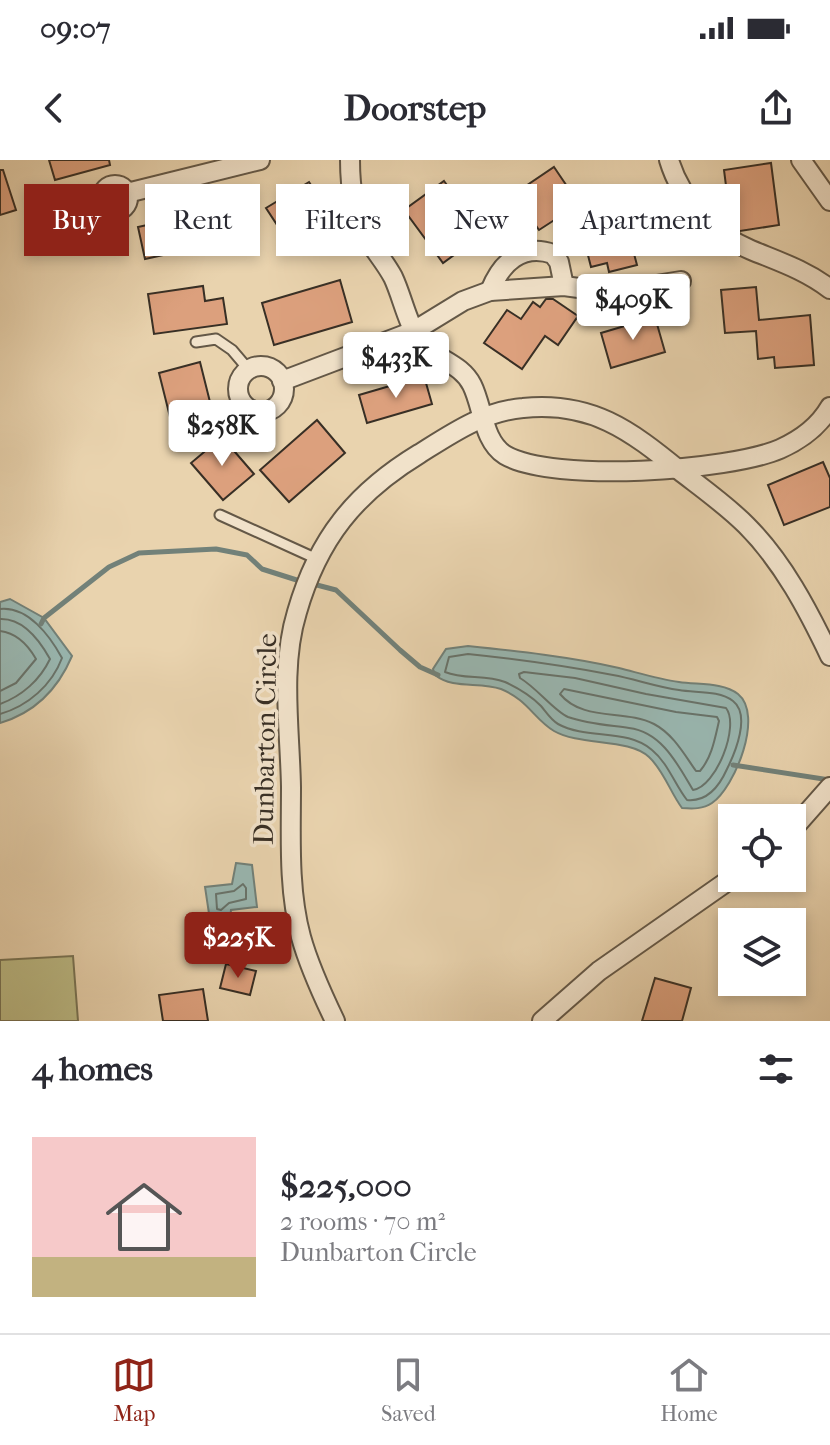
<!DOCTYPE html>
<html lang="en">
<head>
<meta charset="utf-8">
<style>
	:root { --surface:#fff; --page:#f7f7f7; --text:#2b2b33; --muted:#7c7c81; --line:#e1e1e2; --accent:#8f2418 }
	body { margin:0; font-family:"IM FELL French Canon",serif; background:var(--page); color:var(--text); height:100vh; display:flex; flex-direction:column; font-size:30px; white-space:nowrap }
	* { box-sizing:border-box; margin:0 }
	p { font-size:26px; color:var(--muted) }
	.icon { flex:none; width:44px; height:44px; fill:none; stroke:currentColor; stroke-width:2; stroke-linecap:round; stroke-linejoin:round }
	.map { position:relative; height:861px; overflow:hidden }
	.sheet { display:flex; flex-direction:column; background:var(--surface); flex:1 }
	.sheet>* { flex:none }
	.hud { position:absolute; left:24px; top:24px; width:782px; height:72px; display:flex; gap:16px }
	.tools { position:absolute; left:718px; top:644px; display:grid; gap:16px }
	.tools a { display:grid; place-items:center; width:88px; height:88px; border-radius:0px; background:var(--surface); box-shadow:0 4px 12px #0003; font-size:40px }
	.price { position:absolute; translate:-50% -68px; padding:0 18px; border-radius:8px; background:#fff; color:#222; font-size:26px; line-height:52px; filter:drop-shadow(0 2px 4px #0008) }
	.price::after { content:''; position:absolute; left:50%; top:48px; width:24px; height:18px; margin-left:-12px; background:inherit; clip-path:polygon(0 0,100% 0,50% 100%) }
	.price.selected { background:var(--accent); color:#fff }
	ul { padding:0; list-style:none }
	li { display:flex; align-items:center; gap:24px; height:200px; padding:0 32px }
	li span { display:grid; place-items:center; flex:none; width:224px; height:160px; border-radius:0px; color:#555 }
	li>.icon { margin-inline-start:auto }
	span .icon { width:96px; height:96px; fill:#fffc; stroke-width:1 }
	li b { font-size:34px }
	h2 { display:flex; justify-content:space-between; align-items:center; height:96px; padding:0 32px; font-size:34px }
	.pill { padding:0 28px; border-radius:0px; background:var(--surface); box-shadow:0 4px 12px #0003; font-size:28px; line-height:72px }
	.pill.selected { background:var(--accent); color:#fff }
	.status { display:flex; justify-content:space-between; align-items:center; height:56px; padding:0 40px; background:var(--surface); direction:ltr }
	.status svg { height:22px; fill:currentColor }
	header { display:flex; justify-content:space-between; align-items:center; height:104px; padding:0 32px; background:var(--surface); font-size:36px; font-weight:700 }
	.tab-bar { display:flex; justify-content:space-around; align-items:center; height:112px; border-top:2px solid var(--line); background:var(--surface); font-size:22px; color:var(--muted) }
	.tab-bar a { display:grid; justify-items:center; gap:4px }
	.tab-bar .selected { color:var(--accent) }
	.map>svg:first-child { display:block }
	.green { fill:#bcbb86; stroke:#7a7556; stroke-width:2 }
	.water { fill:#99b7b1; stroke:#728179; stroke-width:2 }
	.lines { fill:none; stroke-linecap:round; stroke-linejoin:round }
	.shore { stroke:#68736b; stroke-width:2 }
	.stream { stroke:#728179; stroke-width:5 }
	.building { fill:#dca07d; stroke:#382f25; stroke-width:2 }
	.lane-casing { stroke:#645847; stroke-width:13 }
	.street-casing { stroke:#645847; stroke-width:22 }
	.lane { stroke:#f1e2ca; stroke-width:9 }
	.street { stroke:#f1e2ca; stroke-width:18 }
	.labels { text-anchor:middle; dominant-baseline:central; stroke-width:7; stroke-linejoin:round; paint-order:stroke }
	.street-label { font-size:28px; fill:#382f25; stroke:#f1e2ca }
</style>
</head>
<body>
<div class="status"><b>09:07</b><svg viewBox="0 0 49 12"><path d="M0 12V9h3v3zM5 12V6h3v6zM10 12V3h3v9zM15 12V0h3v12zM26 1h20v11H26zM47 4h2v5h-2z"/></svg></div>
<header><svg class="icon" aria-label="back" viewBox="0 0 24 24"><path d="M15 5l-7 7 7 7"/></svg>Doorstep<svg class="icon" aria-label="share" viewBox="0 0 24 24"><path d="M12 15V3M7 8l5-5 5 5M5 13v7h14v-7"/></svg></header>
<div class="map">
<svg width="830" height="861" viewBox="0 0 830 861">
	<rect width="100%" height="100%" fill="#e9d3ae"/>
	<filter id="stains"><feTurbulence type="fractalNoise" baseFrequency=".0025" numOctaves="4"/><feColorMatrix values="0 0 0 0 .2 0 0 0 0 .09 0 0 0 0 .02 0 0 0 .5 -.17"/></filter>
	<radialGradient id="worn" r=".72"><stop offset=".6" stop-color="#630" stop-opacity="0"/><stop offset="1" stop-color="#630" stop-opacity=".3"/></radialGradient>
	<path class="green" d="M73,796L78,861H0V800Z"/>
	<g class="water">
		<path d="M10,439L44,458L72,496C58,529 34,553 0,563V442Z"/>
		<path d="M468,486C516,491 572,497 619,508C639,513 658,519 679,522C697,525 723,522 738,534C764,555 735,627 712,643C703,649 693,649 682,648C670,632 664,611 649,597C629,578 580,586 554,571C534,559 528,540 501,529C479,521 454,530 435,515L433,509L446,489Z"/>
		<path d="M236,703L252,705L257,747L231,750L229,769L211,767L205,727L232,724Z"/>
	</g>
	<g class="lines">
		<g class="shore">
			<path d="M0,449C28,446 50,476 62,498C52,525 28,546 0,554"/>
			<path d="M0,459C23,458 40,481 50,499C40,520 22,536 0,544"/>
			<path d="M0,471C17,473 28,485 36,499L16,523L0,531"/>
			<path d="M468,494C516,499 566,506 613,515C635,519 657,527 679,530C695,533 719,530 733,541C751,555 735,593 727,609C719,627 707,642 687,640C675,625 668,603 652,590C627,568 587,580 558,564C551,560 546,552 541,546C531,536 518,528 505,522C485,514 464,520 445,512L449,497Z"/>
			<path d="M524,512L575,518L646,534L726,548C740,566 716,627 693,630C678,605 662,572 629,568C608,565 588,564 568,557C554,551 537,528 520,518L519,514Z"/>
			<path d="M564,529L676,552L717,557L719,561C715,578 712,597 700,611H696C684,594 673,574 654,564C625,549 583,562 560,534Z"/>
			<path d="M243,724L246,728V739L229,743L221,750L217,749L216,734L234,731Z"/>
		</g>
		<g class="stream">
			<path d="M313,424L336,430L400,490L420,507L438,515"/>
			<path d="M41,464L44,458L109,407L139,393L216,389L247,395L262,409L303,422"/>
			<path d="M733,605L830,620"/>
		</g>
	</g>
	<g class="building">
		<path d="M49,0H109L110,5L55,20Z"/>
		<path d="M771,3L779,65L740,71L731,65L724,10Z"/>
		<path d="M554,7L579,44L539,70L514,34Z"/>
		<path d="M0,10H3L16,50L0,55Z"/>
		<path d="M444,21L483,74L443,103L404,50Z"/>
		<path d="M309,22L327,50L285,77L266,48Z"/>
		<path d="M220,49L227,81L145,99L138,67Z"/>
		<path d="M622,49L637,105L609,112L607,103L591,107L579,60Z"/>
		<path d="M340,120L352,162L274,185L262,143Z"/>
		<path d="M203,126L205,141L223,138L227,164L154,174L148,134Z"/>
		<path d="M756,127L759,160L810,155L814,205L775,208L774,197L758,199L756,171L725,173L721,130Z"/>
		<path d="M546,139H553L578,156L558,185L545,176L522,209L484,183L507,150L521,159L533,142L540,147Z"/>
		<path d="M655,157L665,192L611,208L601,173Z"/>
		<path d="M200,202L215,262L174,273L159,213Z"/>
		<path d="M424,216L432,244L367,263L359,235Z"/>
		<path d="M317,260L345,293L289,342L260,310Z"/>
		<path d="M222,277L254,314L223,340L191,303Z"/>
		<path d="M823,302L830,318V347L784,365L768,325Z"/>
		<path d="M226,804L256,811L250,835L220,828Z"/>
		<path d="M655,818L691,828L682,861H642Z"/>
		<path d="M203,829L208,861H163L159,835Z"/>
	</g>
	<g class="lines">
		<g class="lane-casing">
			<g id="lane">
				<path d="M196,182L216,179L232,190L249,210"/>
				<path d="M220,355L317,399"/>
			</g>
		</g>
		<g class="street-casing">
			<g id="street">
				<path d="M350,0C350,26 353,53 366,76C374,90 385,102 393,117C403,138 407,165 422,183C436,200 461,203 472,225C483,247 483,281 505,295C553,323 729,311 780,289C800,280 819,266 830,247"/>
				<path d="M669,0C681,40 713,74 751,90C780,102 805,110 830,129"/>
				<path d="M801,0L830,41"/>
				<circle cx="115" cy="38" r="13"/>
				<path d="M127,33L260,0"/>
				<path d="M490,131C501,103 522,83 553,94L559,102L564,126"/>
				<circle cx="261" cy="229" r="23"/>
				<path d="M282,221L414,171L463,141L490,131L564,126L586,129L644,127L681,121"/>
				<path d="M792,670L830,627"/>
				<path d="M335,861C322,834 309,806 301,777C288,729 291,676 291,627C290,570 280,507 297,452C318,379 355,333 419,294C451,274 484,251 523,248C591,241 630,270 680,311C702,328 726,345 746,365C783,402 808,450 830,496"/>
				<path d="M542,861L599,811L732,718"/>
			</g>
		</g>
		<use href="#lane" class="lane"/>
		<use href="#street" class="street"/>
	</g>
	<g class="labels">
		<g class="street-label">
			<text transform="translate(265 579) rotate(-89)">Dunbarton Circle</text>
		</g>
	</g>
	<rect width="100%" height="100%" filter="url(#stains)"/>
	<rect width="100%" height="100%" fill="url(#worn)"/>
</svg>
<div class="tools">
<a><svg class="icon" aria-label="locate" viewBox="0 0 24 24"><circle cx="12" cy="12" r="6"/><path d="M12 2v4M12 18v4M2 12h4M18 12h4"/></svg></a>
<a><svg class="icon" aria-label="layers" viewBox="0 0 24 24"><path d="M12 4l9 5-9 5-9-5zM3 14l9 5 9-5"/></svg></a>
</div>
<b class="price" style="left:633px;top:182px">$409K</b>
<b class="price" style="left:396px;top:240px">$433K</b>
<b class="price" style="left:222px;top:308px">$258K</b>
<b class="price selected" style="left:238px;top:820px">$225K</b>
<div class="hud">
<a class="pill selected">Buy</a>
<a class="pill">Rent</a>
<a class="pill">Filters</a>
<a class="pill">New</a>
<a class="pill">Apartment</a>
</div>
</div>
<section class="sheet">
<h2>4 homes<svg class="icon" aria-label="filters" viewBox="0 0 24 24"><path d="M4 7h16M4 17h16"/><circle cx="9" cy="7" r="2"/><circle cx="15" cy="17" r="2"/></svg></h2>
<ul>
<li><span style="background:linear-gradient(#f6c9c9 75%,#c2b280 0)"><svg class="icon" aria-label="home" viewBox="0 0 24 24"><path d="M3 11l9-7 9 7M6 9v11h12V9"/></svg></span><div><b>$225,000</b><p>2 rooms · 70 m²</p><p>Dunbarton Circle</p></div></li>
</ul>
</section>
<nav class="tab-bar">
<a class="selected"><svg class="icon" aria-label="map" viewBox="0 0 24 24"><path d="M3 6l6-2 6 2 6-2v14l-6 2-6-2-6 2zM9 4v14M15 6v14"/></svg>Map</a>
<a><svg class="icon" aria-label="saved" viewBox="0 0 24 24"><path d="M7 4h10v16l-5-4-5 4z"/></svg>Saved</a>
<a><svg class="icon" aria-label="home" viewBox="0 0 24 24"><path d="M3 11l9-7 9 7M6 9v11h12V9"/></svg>Home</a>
</nav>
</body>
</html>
